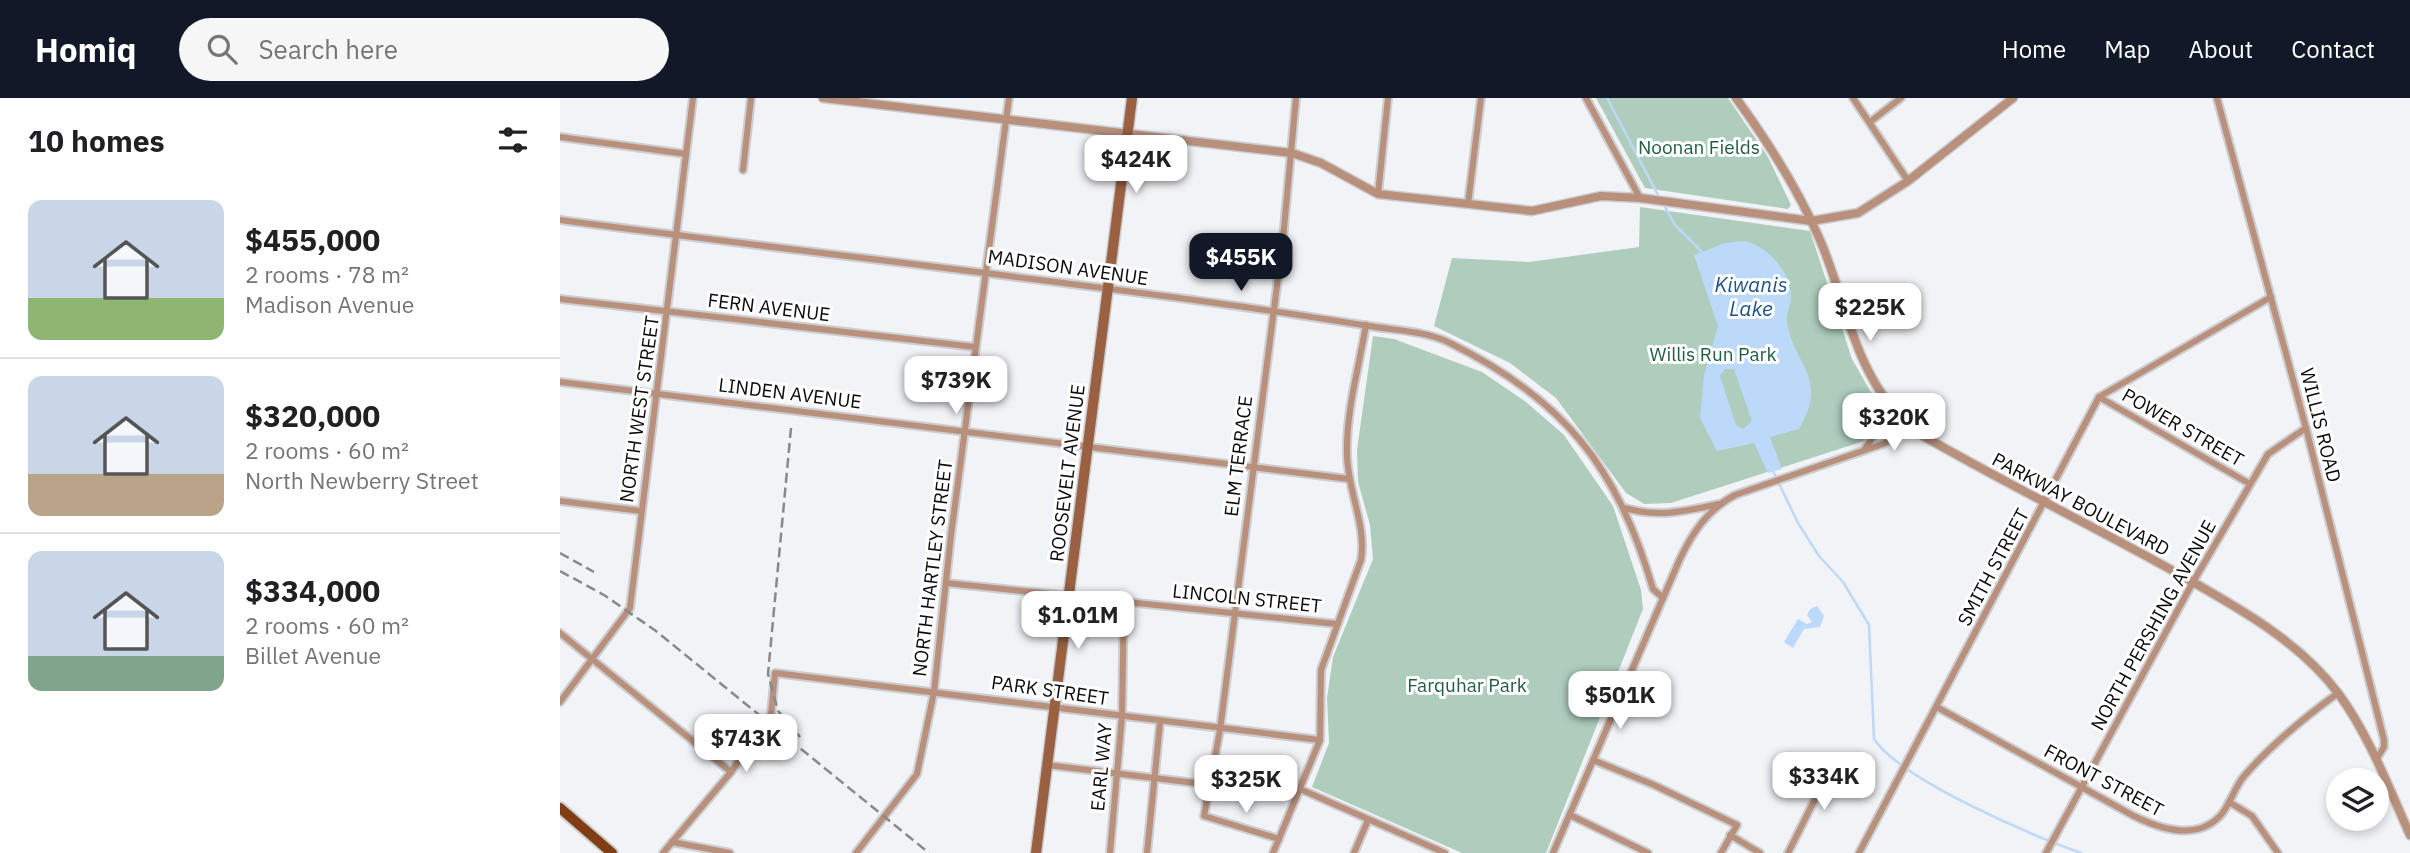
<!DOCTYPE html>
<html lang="en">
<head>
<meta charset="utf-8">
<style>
	:root { --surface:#fff; --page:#f6f6f6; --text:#202124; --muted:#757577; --line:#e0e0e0; --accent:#111827 }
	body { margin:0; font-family:"IBM Plex Sans",sans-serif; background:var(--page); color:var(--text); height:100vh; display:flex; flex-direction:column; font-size:26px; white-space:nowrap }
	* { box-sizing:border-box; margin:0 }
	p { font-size:23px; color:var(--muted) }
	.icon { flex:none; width:38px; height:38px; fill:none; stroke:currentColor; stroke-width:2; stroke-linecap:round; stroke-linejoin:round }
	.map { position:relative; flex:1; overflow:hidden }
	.drawer { display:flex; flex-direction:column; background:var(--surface); width:560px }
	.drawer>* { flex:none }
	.fabs { position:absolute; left:1766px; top:670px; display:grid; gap:14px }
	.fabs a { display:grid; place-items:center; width:63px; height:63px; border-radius:50%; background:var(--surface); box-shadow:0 4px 10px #0003; font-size:35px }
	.price { position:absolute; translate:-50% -60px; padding:0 16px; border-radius:14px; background:#fff; color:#222; font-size:23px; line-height:46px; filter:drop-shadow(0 2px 4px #0008) }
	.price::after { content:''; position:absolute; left:50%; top:42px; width:21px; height:16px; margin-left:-10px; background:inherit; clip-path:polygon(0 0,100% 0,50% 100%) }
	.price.active { background:var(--accent); color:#fff }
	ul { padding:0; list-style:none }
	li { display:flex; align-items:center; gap:21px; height:175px; padding:0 28px }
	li+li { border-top:2px solid var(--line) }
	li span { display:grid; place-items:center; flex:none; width:196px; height:140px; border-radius:14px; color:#555 }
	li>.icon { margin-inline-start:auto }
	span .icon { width:84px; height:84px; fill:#fffc; stroke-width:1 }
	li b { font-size:30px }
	h2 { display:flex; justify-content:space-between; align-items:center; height:84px; padding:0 28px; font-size:30px }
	header { display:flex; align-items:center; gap:42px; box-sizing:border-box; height:98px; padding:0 35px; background:var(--accent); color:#fff }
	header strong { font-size:33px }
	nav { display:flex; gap:38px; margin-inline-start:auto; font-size:24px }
	.search { width:490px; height:63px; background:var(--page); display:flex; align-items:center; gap:18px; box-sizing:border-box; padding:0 24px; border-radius:38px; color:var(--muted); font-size:26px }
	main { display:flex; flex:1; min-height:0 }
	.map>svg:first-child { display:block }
	.green { fill:#aecdbd }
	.water { fill:#bcd9f9; fill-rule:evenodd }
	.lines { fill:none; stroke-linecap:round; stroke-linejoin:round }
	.stream { stroke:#bcd9f9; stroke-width:2.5 }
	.minor-casing { stroke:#cdced1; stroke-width:10 }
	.tertiary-casing { stroke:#cdced1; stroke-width:11 }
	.secondary-casing { stroke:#cdced1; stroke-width:13 }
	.primary-casing { stroke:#cdced1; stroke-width:14 }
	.minor { stroke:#b9907c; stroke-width:6 }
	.tertiary { stroke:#b9907c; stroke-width:8 }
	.secondary { stroke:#996042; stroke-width:10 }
	.primary { stroke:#813d13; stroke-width:10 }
	.rail { stroke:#88898b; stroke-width:2.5; stroke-dasharray:10 5; stroke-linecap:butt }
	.labels { text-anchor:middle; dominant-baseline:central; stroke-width:6; stroke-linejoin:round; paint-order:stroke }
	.park-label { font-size:19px; fill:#1f5e43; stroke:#fff }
	.street-label { font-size:19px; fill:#0b0b0c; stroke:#fff }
	.water-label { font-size:21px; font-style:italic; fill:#215384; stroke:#fff }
</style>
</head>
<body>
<header>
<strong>Homiq</strong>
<div class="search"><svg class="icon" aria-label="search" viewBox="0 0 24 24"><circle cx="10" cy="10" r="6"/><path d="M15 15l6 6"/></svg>Search here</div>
<nav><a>Home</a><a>Map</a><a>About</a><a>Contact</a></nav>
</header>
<main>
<section class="drawer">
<h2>10 homes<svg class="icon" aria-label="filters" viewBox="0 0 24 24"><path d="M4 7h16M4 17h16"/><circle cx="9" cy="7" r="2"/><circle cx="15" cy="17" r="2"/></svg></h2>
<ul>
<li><span style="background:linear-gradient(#c9d6e8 70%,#8fb573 0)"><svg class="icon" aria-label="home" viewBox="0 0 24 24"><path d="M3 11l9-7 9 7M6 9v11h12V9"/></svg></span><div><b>$455,000</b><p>2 rooms · 78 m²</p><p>Madison Avenue</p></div></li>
<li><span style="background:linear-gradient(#c9d6e8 70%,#b9a48a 0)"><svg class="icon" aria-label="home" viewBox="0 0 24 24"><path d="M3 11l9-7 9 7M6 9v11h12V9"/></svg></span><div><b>$320,000</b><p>2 rooms · 60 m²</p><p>North Newberry Street</p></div></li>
<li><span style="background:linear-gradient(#c9d6e8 75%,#7fa58c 0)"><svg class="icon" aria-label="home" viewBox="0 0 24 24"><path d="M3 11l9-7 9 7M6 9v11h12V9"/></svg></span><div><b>$334,000</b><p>2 rooms · 60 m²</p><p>Billet Avenue</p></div></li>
</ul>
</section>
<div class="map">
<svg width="1850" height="755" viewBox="0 0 1850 755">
	<rect width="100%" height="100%" fill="#f2f3f6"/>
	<g class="green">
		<path d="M1036,0H1168L1208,59L1231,107L1228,111L1085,90Z"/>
		<path d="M1080,109L1250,133L1292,261L1316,303L1317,327L1304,343L1111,405L1084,406L1066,395L996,300L950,265L874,228L892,160L969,164L1079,149Z"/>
		<path d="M813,238L834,241L922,274L966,304L1004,337L1053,408L1081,492L1083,511L986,755H902L752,689L769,645L767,600L773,559L813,461L810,427L798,384L797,352Z"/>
	</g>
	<g class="water">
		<path d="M1185,143C1207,148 1230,173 1231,197C1232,206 1226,215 1227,223C1232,266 1270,279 1239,331L1210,339L1222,371L1208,375L1194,345L1157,353L1140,320L1144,277L1158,228L1134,157L1165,145ZM1165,271H1174L1191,320V324L1183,331L1176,327L1160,278Z"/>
		<path d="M1257,508L1264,518L1260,529L1244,531L1233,550L1224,544L1238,521L1247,526L1252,524L1247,517L1250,511Z"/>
	</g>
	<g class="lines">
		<g class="stream">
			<path d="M1047,0L1099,99"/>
			<path d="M1103,105L1115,127L1141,153"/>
			<path d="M1213,373L1238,425L1259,458L1283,484L1309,527L1314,641C1341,682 1471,737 1521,755"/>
		</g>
		<g class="minor-casing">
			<g id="minor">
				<path d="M1026,0L1080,100"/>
				<path d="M1293,0L1348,83"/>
				<path d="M1657,0L1746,330L1824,642V649L1816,662"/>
				<path d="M1310,24L1341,0"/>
				<path d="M0,39L126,56"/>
				<path d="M183,72L191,0"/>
				<path d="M818,96L828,0"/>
				<path d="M908,106L921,0"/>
				<path d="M0,122C219,151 438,175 656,205C707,212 758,220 809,228C834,232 864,233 888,244C1004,301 1057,368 1093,491L1103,500"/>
				<path d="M0,201L415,249"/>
				<path d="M0,284L789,381"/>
				<path d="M1539,299L1690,386"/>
				<path d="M1305,351L1318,332L1322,298"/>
				<path d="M0,403L81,413"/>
				<path d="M1065,410C1099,420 1125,413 1159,406"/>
				<path d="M386,485L777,526"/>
				<path d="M0,535L171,674"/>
				<path d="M0,604L70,510L133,0"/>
				<path d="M1377,609L1574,718C1600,731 1636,743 1660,718C1671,706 1674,689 1685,677C1712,646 1745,619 1778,595"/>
				<path d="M1033,662L1094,687L1177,727L1161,755"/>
				<path d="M487,667L652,687"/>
				<path d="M740,691L885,755"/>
				<path d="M1669,704L1692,718L1718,755"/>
				<path d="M1010,717L1088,755"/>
				<path d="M1170,737L1200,755"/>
				<path d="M719,741L644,718L660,632L723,141L736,0"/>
				<path d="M112,744L170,755"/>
				<path d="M103,755L171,674L211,616L215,575L760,642"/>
				<path d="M296,755L357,676L374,594L391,437L449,0"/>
				<path d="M550,755L562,618L564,502"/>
				<path d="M587,755L600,625"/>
				<path d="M713,755L760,642L761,572L801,462C807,428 787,391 787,356C786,313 799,269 806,227"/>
				<path d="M794,755L808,722"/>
				<path d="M993,755L1119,463C1132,435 1147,412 1175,397L1323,346L1351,330"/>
				<path d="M1228,755L1275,661"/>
				<path d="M1299,755L1539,299L1711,199"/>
				<path d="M1486,755L1633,484L1708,356L1746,330"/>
			</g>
		</g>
		<g class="tertiary-casing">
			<g id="tertiary">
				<path d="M263,0L732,55L761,65L818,96L972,113L1041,98L1080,100L1251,123L1298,115L1348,83L1453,0"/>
				<path d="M1176,0C1208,44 1238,91 1260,142C1290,212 1296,293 1365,339C1445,385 1527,425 1608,470C1668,504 1736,539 1778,595C1809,637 1829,690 1850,737"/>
			</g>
		</g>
		<g class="secondary-casing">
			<path id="secondary" d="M476,755L572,0"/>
		</g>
		<g class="primary-casing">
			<path id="primary" d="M0,710L52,755"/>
		</g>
		<use href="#minor" class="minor"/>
		<use href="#tertiary" class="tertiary"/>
		<use href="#secondary" class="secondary"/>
		<use href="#primary" class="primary"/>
		<g class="rail">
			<path d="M231,330L208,576L218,613L240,639"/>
			<path d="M0,455L34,474"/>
			<path d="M0,473L44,497L96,533L369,755"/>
		</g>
	</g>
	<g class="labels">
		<g class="park-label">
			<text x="1139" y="49">Noonan Fields</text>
			<text x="1153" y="256">Willis Run Park</text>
			<text x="907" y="587">Farquhar Park</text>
		</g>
		<g class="street-label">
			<text transform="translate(508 169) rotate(8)">MADISON AVENUE</text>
			<text transform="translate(209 209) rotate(7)">FERN AVENUE</text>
			<text transform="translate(230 295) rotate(7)">LINDEN AVENUE</text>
			<text transform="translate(79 311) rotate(-82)">NORTH WEST STREET</text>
			<text transform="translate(1761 327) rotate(76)">WILLIS ROAD</text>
			<text transform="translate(1623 329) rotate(30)">POWER STREET</text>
			<text transform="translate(678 358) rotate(-83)">ELM TERRACE</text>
			<text transform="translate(507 375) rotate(-83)">ROOSEVELT AVENUE</text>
			<text transform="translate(1521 406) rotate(28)">PARKWAY BOULEVARD</text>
			<text transform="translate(1433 469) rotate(-62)">SMITH STREET</text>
			<text transform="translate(372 470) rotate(-83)">NORTH HARTLEY STREET</text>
			<text transform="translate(687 500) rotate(6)">LINCOLN STREET</text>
			<text transform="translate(1593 527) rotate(-61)">NORTH PERSHING AVENUE</text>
			<text transform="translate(490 592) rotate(8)">PARK STREET</text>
			<text transform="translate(541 669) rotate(-85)">EARL WAY</text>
			<text transform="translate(1544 682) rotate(28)">FRONT STREET</text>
		</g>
		<g class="water-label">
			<text x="1191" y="186">Kiwanis<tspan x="1191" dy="24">Lake</tspan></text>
		</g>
	</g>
</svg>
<div class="fabs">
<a><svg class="icon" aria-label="layers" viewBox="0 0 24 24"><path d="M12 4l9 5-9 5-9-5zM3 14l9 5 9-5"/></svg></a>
</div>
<b class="price" style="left:576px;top:97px">$424K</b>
<b class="price active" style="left:681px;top:195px">$455K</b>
<b class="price" style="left:1310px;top:245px">$225K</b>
<b class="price" style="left:396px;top:318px">$739K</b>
<b class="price" style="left:1334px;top:355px">$320K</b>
<b class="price" style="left:518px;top:553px">$1.01M</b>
<b class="price" style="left:1060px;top:633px">$501K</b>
<b class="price" style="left:186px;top:676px">$743K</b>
<b class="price" style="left:1264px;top:714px">$334K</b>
<b class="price" style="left:686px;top:717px">$325K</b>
</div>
</main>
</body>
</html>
